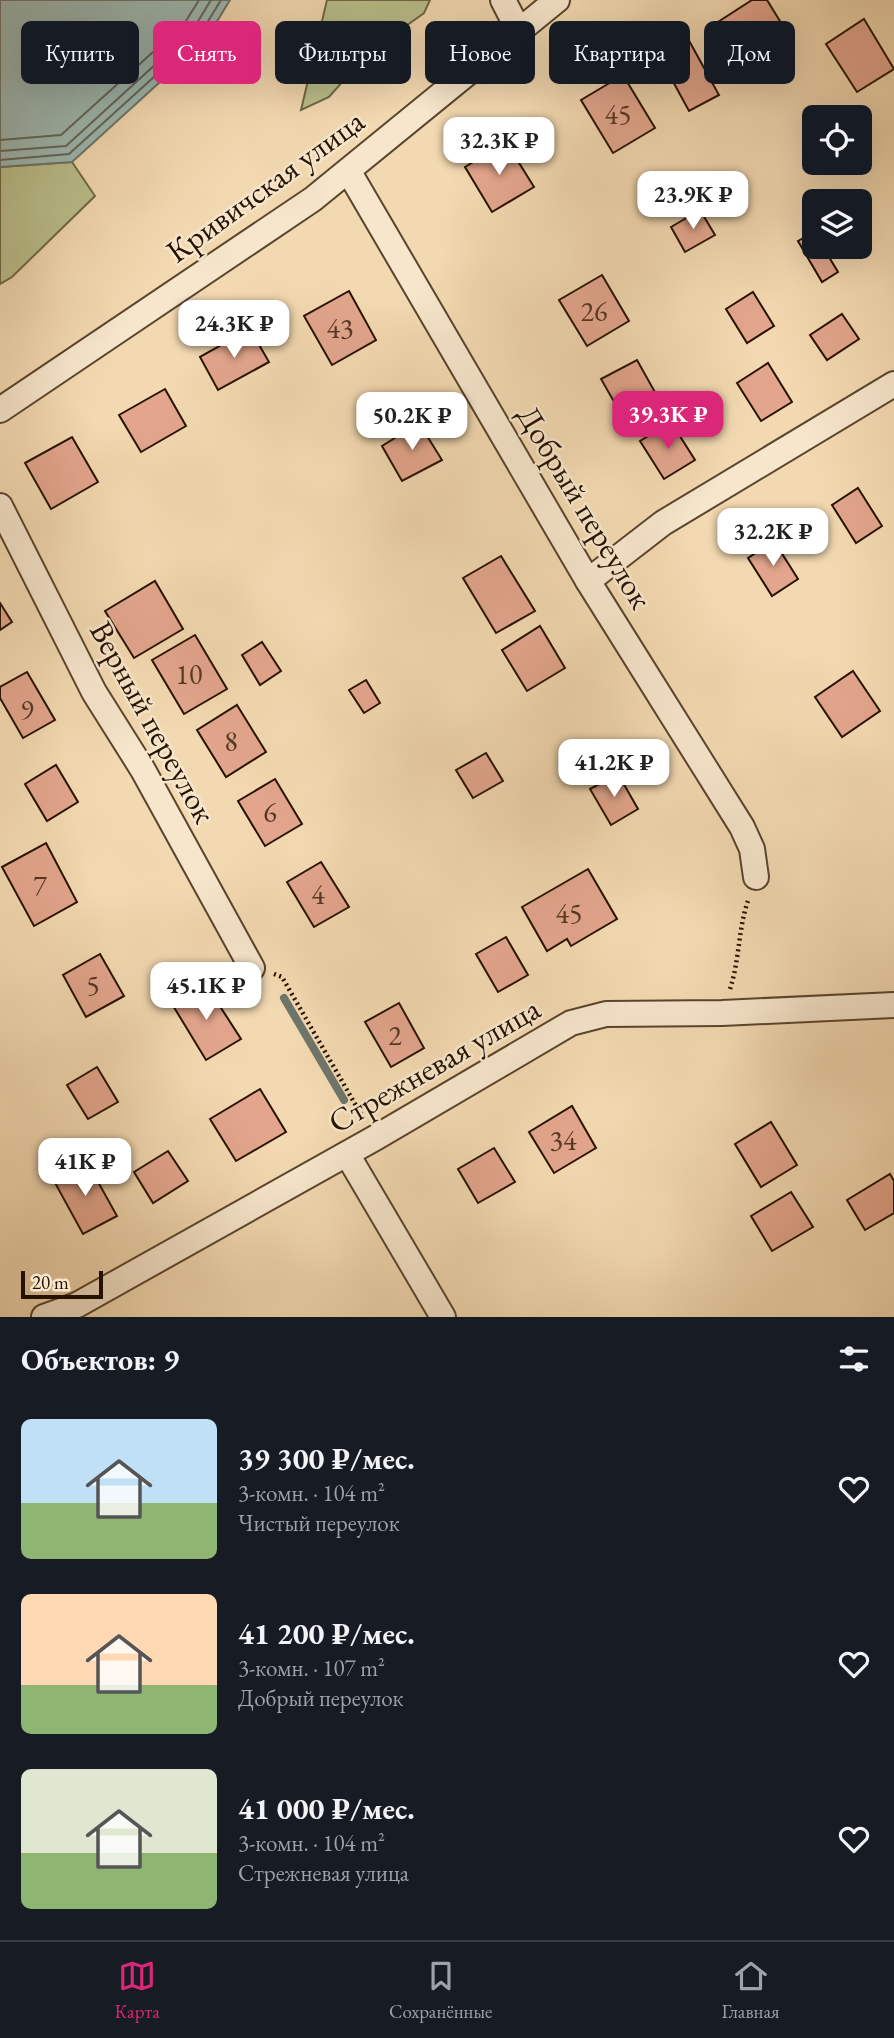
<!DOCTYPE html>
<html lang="ru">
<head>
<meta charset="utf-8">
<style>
	:root { --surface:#171b24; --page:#20242c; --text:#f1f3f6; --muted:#9ea1a6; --line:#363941; --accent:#db2777 }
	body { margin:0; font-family:"EB Garamond",serif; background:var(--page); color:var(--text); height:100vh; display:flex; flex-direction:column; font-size:26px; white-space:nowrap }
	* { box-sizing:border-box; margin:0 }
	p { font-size:23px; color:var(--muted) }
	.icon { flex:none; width:38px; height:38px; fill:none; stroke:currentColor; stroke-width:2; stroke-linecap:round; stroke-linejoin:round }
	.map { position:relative; height:1317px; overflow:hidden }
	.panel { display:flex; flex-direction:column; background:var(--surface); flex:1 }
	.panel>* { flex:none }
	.guide { position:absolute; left:21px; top:21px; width:852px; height:63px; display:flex; gap:14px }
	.tools { position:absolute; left:802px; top:105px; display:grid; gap:14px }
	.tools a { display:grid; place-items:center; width:70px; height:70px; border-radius:10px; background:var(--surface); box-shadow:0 7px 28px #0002; font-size:35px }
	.scale { position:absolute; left:21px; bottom:18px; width:82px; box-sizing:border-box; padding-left:7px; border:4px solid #261200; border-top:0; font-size:19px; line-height:24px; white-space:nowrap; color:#261200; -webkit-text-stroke:5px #f7e6cc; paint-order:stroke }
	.price { position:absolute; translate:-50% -60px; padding:0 16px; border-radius:14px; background:#fff; color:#222; font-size:23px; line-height:46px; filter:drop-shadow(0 2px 4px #0008) }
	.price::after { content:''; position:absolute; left:50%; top:42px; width:21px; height:16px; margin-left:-10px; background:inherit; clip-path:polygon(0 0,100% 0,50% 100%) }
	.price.current { background:var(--accent); color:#fff }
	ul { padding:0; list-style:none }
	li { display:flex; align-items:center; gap:21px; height:175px; padding:0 21px }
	li span { display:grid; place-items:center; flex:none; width:196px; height:140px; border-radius:10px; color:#555 }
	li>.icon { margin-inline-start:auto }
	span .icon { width:84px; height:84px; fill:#fffc; stroke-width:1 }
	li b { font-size:30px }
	h2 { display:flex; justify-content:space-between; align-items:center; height:84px; padding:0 21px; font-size:30px }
	.chip { padding:0 24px; border-radius:10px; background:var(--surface); box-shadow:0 7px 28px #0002; font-size:24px; line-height:63px }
	.chip.current { background:var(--accent); color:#fff }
	.tab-bar { display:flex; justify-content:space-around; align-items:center; height:98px; border-top:2px solid var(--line); background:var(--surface); font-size:19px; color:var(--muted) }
	.tab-bar a { display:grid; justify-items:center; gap:4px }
	.tab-bar .current { color:var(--accent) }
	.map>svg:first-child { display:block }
	.green { fill:#babf8c; stroke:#706846; stroke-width:2 }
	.water { fill:#9db9b3; stroke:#6d766b; stroke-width:2 }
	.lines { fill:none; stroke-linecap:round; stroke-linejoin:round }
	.shore { stroke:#62665a; stroke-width:2 }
	.stream { stroke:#6d766b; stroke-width:8 }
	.building { fill:#e3a68d; stroke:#261200; stroke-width:2 }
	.street-casing { stroke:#59442c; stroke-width:28 }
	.path { stroke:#261200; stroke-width:4.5; stroke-dasharray:2 3.5; stroke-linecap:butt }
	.street { stroke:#f7e6cc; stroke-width:24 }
	.labels { text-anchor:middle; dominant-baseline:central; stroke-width:5; stroke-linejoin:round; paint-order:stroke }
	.number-label { font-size:28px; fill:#553723 }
	.street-label { font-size:32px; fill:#261200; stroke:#f7e6cc }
</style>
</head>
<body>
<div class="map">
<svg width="894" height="1317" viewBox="0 0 894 1317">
	<rect width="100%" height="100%" fill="#f3d9b1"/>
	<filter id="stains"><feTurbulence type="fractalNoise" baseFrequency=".00286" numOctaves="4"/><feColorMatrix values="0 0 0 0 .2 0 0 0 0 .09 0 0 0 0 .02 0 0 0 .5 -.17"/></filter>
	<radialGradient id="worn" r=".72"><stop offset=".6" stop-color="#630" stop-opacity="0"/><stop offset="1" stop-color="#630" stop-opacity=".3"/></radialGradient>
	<g class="green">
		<path d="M327,0H430L424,13L367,54L329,97L301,110Z"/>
		<path d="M72,162L95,196L12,277L0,284V167Z"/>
	</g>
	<path class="water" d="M0,0H230L205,41L72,162L0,167Z"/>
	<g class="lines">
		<g class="shore">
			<path d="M0,140L61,135L184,24L199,0"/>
			<path d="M0,151L66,146L192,31L211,0"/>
			<path d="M0,160L69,154L199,36L221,0"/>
		</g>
		<path class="stream" d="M284,998L344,1100"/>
	</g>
	<g class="building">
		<path d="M752,0H767L791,39L735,74L707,29Z"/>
		<path d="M864,19L894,69L857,92L826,44Z"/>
		<path d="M687,37L719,95L689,111L658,54Z"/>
		<path d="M623,75L655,128L613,153L581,100Z"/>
		<path d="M506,142L534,187L492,212L465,167Z"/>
		<path d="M700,210L715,235L685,252L671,227Z"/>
		<path d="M814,232V247H823L838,272L822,282L798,241Z"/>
		<path d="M602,275L629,321L587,346L559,300Z"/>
		<path d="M349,291L376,340L332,365L304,316Z"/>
		<path d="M753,292L774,326L747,343L726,309Z"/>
		<path d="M842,314L859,339L827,360L810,335Z"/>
		<path d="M250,329L269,362L218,390L200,357Z"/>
		<path d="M637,360L656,394L621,414L601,379Z"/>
		<path d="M768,363L792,402L761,421L737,383Z"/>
		<path d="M165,389L186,426L141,452L119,415Z"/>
		<path d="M671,422L695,460L664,479L640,441Z"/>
		<path d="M419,423L442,460L402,481L382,446Z"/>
		<path d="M72,437L98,482L51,509L25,463Z"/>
		<path d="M858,488L882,526L856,543L832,505Z"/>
		<path d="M774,541L798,579L772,596L748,558Z"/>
		<path d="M501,556L535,611L496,633L463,578Z"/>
		<path d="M155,581L183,629L134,658L105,611Z"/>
		<path d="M0,603L12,622L0,630Z"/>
		<path d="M540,626L565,668L527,691L502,650Z"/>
		<path d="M195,635L227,689L184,714L152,660Z"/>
		<path d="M262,642L281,671L260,685L242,655Z"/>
		<path d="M853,671L880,711L842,737L815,697Z"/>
		<path d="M27,672L55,720L23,738L0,698V687Z"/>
		<path d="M366,680L380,703L364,713L349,690Z"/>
		<path d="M237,705L266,752L226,777L197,730Z"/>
		<path d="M486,753L503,781L473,798L456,770Z"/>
		<path d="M56,765L78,802L47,821L25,784Z"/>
		<path d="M618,774L638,809L611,825L590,789Z"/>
		<path d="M275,779L302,824L265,846L238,801Z"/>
		<path d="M46,843L77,902L34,926L2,867Z"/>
		<path d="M321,862L349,907L314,927L287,882Z"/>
		<path d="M588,869L617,919L571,946L567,939L547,951L522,907Z"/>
		<path d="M506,937L528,975L498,992L476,954Z"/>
		<path d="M100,954L124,996L86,1017L63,975Z"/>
		<path d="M205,983L241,1039L206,1060L172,1004Z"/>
		<path d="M399,1003L424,1048L391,1067L365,1022Z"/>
		<path d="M97,1067L118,1102L88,1119L67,1085Z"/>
		<path d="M260,1089L286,1132L236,1161L210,1119Z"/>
		<path d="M572,1106L596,1148L554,1173L529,1132Z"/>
		<path d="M771,1122L797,1165L761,1187L735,1144Z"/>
		<path d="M494,1148L515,1182L478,1203L458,1169Z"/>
		<path d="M168,1151L188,1181L153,1203L134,1172Z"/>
		<path d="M87,1162L117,1216L83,1234L54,1181Z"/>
		<path d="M890,1174L894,1181V1213L865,1230L847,1200Z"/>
		<path d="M791,1192L813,1227L772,1251L751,1216Z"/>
	</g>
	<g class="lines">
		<g class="street-casing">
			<g id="street">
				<path d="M503,0L519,31"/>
				<path d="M349,172L588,581L742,827L752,849L756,877"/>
				<path d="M0,410L313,199L557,0"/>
				<path d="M0,506L94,692L143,770L252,968"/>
				<path d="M588,581L663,523L894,384"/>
				<path d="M347,1154L443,1317"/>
				<path d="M44,1317L77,1305L375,1138L571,1023L606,1014L722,1013L894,1005"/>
			</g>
		</g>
		<g class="path">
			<path d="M274,974L282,977L362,1116"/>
			<path d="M730,989C740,959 738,927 749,898"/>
		</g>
		<use href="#street" class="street"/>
	</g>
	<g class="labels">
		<g class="number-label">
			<text x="618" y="114">45</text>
			<text x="594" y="311">26</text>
			<text x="340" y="328">43</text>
			<text x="189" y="674">10</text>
			<text x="27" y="709">9</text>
			<text x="231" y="741">8</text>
			<text x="270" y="812">6</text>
			<text x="40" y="885">7</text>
			<text x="318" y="894">4</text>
			<text x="569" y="913">45</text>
			<text x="93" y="985">5</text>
			<text x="395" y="1035">2</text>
			<text x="563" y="1140">34</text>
		</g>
		<g class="street-label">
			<text transform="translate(265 186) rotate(-36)">Кривичская улица</text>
			<text transform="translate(585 507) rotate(59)">Добрый переулок</text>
			<text transform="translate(153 722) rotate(61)">Верный переулок</text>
			<text transform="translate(434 1065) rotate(-30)">Стрежневая улица</text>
		</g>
	</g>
	<rect width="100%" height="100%" filter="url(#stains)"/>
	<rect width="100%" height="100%" fill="url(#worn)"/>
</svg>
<div class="tools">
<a><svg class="icon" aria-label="locate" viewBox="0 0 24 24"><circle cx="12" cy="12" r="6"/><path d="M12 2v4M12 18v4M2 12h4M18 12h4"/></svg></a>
<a><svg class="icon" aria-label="layers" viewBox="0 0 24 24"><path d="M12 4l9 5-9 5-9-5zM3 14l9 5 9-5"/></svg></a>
</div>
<div class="scale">20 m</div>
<b class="price" style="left:499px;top:177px">32.3K ₽</b>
<b class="price" style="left:693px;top:231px">23.9K ₽</b>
<b class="price" style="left:234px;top:360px">24.3K ₽</b>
<b class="price current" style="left:668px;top:451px">39.3K ₽</b>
<b class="price" style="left:412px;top:452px">50.2K ₽</b>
<b class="price" style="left:773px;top:568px">32.2K ₽</b>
<b class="price" style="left:614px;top:799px">41.2K ₽</b>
<b class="price" style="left:206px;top:1022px">45.1K ₽</b>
<b class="price" style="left:85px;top:1198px">41K ₽</b>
<div class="guide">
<a class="chip">Купить</a>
<a class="chip current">Снять</a>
<a class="chip">Фильтры</a>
<a class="chip">Новое</a>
<a class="chip">Квартира</a>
<a class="chip">Дом</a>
</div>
</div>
<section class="panel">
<h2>Объектов: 9<svg class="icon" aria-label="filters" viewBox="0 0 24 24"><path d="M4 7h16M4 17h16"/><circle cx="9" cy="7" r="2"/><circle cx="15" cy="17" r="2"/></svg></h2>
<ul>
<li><span style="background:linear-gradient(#bfe0f5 60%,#8fb573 0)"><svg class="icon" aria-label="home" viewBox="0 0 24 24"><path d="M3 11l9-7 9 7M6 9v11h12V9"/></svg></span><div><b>39 300 ₽/мес.</b><p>3-комн. · 104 m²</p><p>Чистый переулок</p></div><svg class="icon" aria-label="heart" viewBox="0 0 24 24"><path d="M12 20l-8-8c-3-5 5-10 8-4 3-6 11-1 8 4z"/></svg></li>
<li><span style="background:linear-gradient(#ffd9b3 65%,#8fb573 0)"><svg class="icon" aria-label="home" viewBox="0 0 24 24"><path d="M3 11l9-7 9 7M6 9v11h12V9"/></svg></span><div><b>41 200 ₽/мес.</b><p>3-комн. · 107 m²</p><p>Добрый переулок</p></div><svg class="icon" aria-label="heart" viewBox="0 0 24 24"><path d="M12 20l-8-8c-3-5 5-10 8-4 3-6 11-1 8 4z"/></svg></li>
<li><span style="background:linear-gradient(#dfe7d0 60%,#8fb573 0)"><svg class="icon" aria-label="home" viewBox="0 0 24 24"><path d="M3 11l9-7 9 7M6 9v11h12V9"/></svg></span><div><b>41 000 ₽/мес.</b><p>3-комн. · 104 m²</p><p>Стрежневая улица</p></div><svg class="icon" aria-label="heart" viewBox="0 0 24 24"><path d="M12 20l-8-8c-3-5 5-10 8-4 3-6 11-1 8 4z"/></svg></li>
</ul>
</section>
<nav class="tab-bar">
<a class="current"><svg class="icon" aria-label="map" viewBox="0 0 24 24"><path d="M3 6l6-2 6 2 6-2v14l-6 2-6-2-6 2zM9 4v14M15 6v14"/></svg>Карта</a>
<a><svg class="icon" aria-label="saved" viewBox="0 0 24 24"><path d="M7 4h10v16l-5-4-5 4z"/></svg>Сохранённые</a>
<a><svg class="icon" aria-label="home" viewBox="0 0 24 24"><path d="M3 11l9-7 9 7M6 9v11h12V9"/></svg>Главная</a>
</nav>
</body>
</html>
